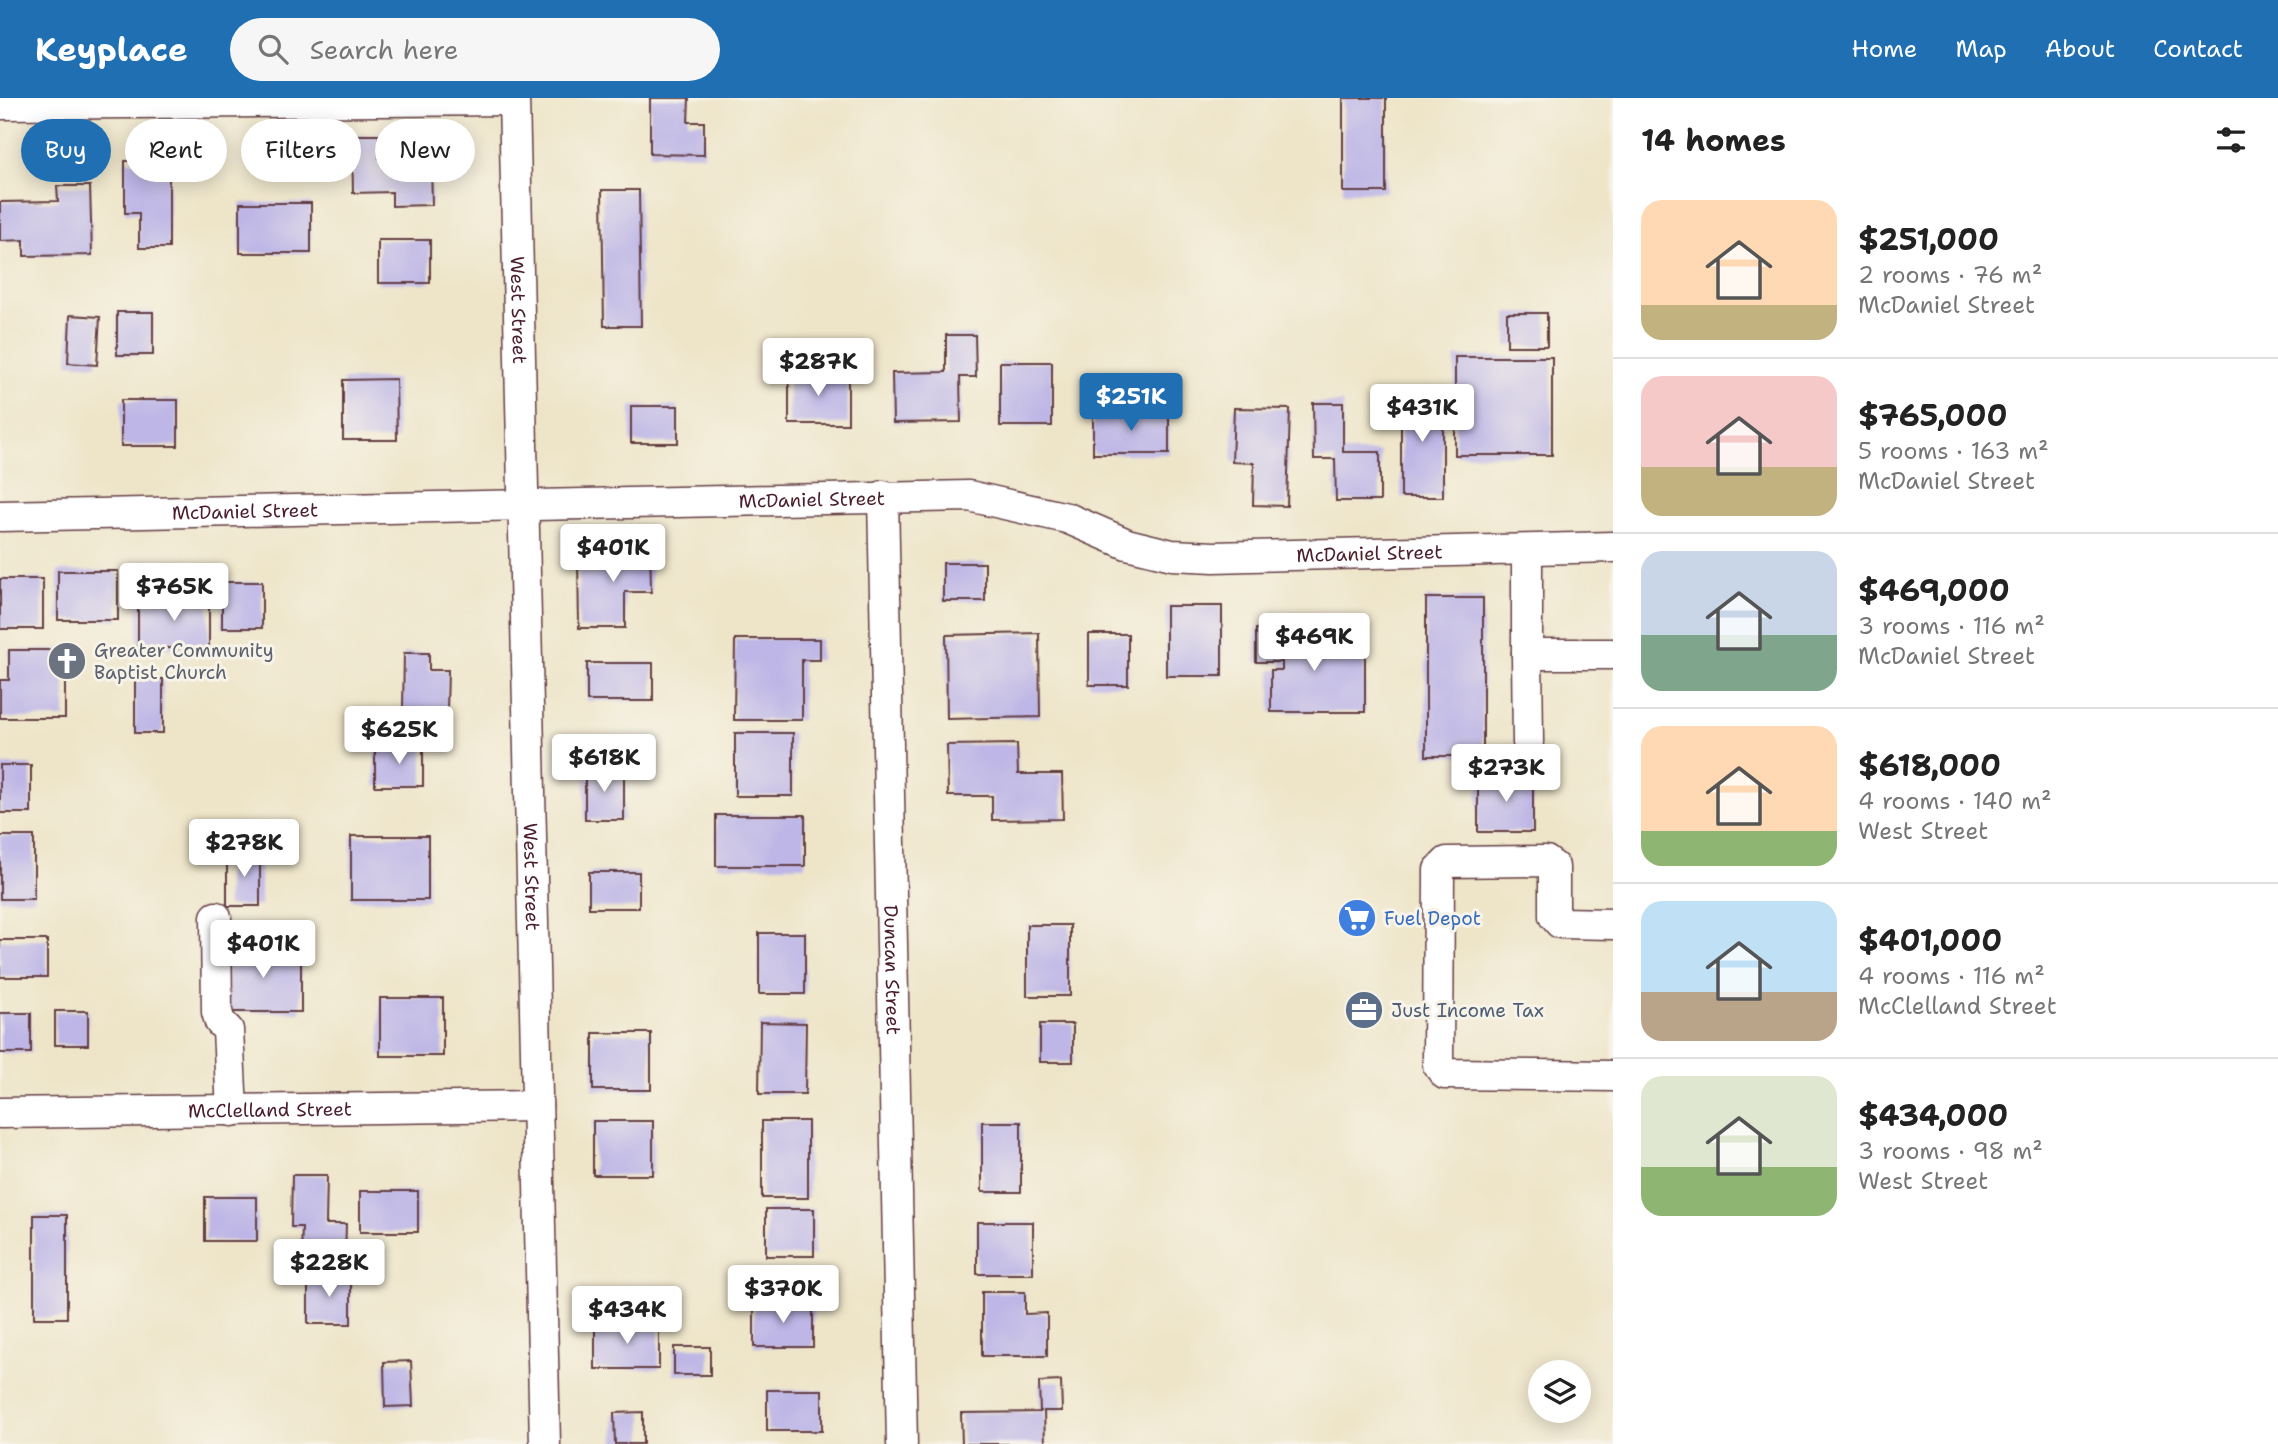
<!DOCTYPE html>
<html lang="en">
<head>
<meta charset="utf-8">
<style>
	:root { --surface:#fff; --page:#f6f6f6; --text:#222; --muted:#767676; --line:#e0e0e0; --accent:#1f6fb2 }
	body { margin:0; font-family:"Shantell Sans",sans-serif; background:var(--page); color:var(--text); height:100vh; display:flex; flex-direction:column; font-size:26px; white-space:nowrap }
	* { box-sizing:border-box; margin:0 }
	p { font-size:23px; color:var(--muted) }
	.icon { flex:none; width:38px; height:38px; fill:none; stroke:currentColor; stroke-width:2; stroke-linecap:round; stroke-linejoin:round }
	.map { position:relative; flex:1; overflow:hidden }
	.panel { display:flex; flex-direction:column; background:var(--surface); width:665px }
	.panel>* { flex:none }
	.guide { position:absolute; left:21px; top:21px; width:665px; height:63px; display:flex; gap:14px }
	.buttons { position:absolute; left:1528px; top:1262px; display:grid; gap:14px }
	.buttons a { display:grid; place-items:center; width:63px; height:63px; border-radius:50%; background:var(--surface); box-shadow:0 4px 18px #0003; font-size:35px }
	.price { position:absolute; translate:-50% -60px; padding:0 16px; border-radius:7px; background:#fff; color:#222; font-size:23px; line-height:46px; filter:drop-shadow(0 2px 4px #0008) }
	.price::after { content:''; position:absolute; left:50%; top:42px; width:21px; height:16px; margin-left:-10px; background:inherit; clip-path:polygon(0 0,100% 0,50% 100%) }
	.price.selected { background:var(--accent); color:#fff }
	ul { padding:0; list-style:none }
	li { display:flex; align-items:center; gap:21px; height:175px; padding:0 28px }
	li+li { border-top:2px solid var(--line) }
	li span { display:grid; place-items:center; flex:none; width:196px; height:140px; border-radius:21px; color:#555 }
	li>.icon { margin-inline-start:auto }
	span .icon { width:84px; height:84px; fill:#fffc; stroke-width:1 }
	li b { font-size:30px }
	h2 { display:flex; justify-content:space-between; align-items:center; height:84px; padding:0 28px; font-size:30px }
	.tag { padding:0 24px; border-radius:32px; background:var(--surface); box-shadow:0 4px 18px #0003; font-size:24px; line-height:63px }
	.tag.selected { background:var(--accent); color:#fff }
	header { display:flex; align-items:center; gap:42px; box-sizing:border-box; height:98px; padding:0 35px; background:var(--accent); color:#fff }
	header strong { font-size:33px }
	nav { display:flex; gap:38px; margin-inline-start:auto; font-size:24px }
	.search { width:490px; height:63px; background:var(--page); display:flex; align-items:center; gap:18px; box-sizing:border-box; padding:0 24px; border-radius:38px; color:var(--muted); font-size:26px }
	main { display:flex; flex:1; min-height:0 }
	.map>svg:first-child { display:block }
	.building { fill:#bdb6e6 }
	.lines { fill:none; stroke-linecap:round; stroke-linejoin:round }
	.minor-casing { stroke:#633d43; stroke-width:33 }
	.minor { stroke:#fff; stroke-width:30 }
	.labels { text-anchor:middle; dominant-baseline:central; stroke-width:6; stroke-linejoin:round; paint-order:stroke }
	.street-label { font-size:19px; fill:#4a1f2b; stroke:#f7f3e8 }
	.worship-label { font-size:19px; fill:#5b616d; stroke:#f7f3e8; text-anchor:start }
	.shop-label { font-size:19px; fill:#366cbe; stroke:#f7f3e8; text-anchor:start }
	.service-label { font-size:19px; fill:#4e5e75; stroke:#f7f3e8; text-anchor:start }
</style>
</head>
<body>
<header>
<strong>Keyplace</strong>
<div class="search"><svg class="icon" aria-label="search" viewBox="0 0 24 24"><circle cx="10" cy="10" r="6"/><path d="M15 15l6 6"/></svg>Search here</div>
<nav><a>Home</a><a>Map</a><a>About</a><a>Contact</a></nav>
</header>
<main>
<div class="map">
<svg width="1613" height="1346" viewBox="0 0 1613 1346">
	<rect width="100%" height="100%" fill="#f7f3e8"/>
	<filter id="ink" filterUnits="userSpaceOnUse"><feTurbulence type="fractalNoise" baseFrequency=".0143" numOctaves="2"/><feDisplacementMap in="SourceGraphic" scale="14" xChannelSelector="R" yChannelSelector="G"/><feConvolveMatrix kernelMatrix="1 2 1 2 8 2 1 2 1" color-interpolation-filters="sRGB"/></filter>
	<filter id="wash" filterUnits="userSpaceOnUse"><feTurbulence type="fractalNoise" baseFrequency=".00686" numOctaves="4" result="noise"/><feDisplacementMap in="SourceGraphic" scale="28" xChannelSelector="R" yChannelSelector="G"/><feGaussianBlur stdDeviation="1.57" result="paint"/><feColorMatrix in="noise" values="0 0 0 0 0 0 0 0 0 0 0 0 0 0 0 0 0 1.4 0 .05"/><feComposite in="paint" operator="in"/></filter>
	<g filter="url(#wash)">
		<rect width="100%" height="100%" fill="#eee5c9"/>
		<g id="blocks">
			<g class="building">
				<path d="M650,0H689L688,24H704V57L650,56Z"/>
				<rect x="1343" y="0" width="43" height="94"/>
				<path d="M352,37H379V60H431L432,107L392,108V94L353,95Z"/>
				<path d="M125,63H169V150H139V115H125Z"/>
				<path d="M57,88H90L92,157L24,158V142L0,143V104L58,103Z"/>
				<path d="M602,92H639L641,228H604Z"/>
				<rect x="240" y="105" width="71" height="50"/>
				<rect x="378" y="142" width="52" height="43"/>
				<rect x="117" y="214" width="36" height="43"/>
				<rect x="1507" y="215" width="40" height="33"/>
				<path d="M70,217L100,219L97,267L68,265Z"/>
				<path d="M946,237H975L976,279H960L961,324L893,325L892,275L946,274Z"/>
				<rect x="1455" y="259" width="97" height="98"/>
				<rect x="1000" y="264" width="52" height="64"/>
				<rect x="789" y="273" width="59" height="53"/>
				<path d="M396,281L397,342H343V282Z"/>
				<rect x="1401" y="294" width="42" height="105"/>
				<rect x="121" y="302" width="57" height="46"/>
				<path d="M1313,305H1343V354H1380V403H1336L1335,361H1314Z"/>
				<rect x="631" y="308" width="47" height="37"/>
				<path d="M1234,310L1290,311L1287,408L1253,407L1254,365L1232,364Z"/>
				<rect x="1093" y="314" width="76" height="42"/>
				<path d="M650,438L651,494H625V530H579L578,462L621,461V439Z"/>
				<rect x="943" y="465" width="42" height="38"/>
				<rect x="58" y="473" width="60" height="49"/>
				<rect x="0" y="481" width="43" height="50"/>
				<rect x="222" y="484" width="40" height="46"/>
				<rect x="138" y="500" width="71" height="50"/>
				<rect x="1426" y="500" width="57" height="158"/>
				<rect x="1166" y="508" width="56" height="70"/>
				<path d="M1256,531H1291V550H1306V556H1310V541L1349,538V542H1365V614H1271V572H1282V564H1256Z"/>
				<path d="M1039,535L1040,619L947,621L946,537Z"/>
				<rect x="1089" y="536" width="39" height="51"/>
				<path d="M735,541H820V562H802V622H734Z"/>
				<path d="M9,552H81V573H65V620H0V582H9Z"/>
				<path d="M404,555H429V572H448L447,612H403Z"/>
				<rect x="587" y="565" width="66" height="38"/>
				<rect x="135" y="581" width="28" height="54"/>
				<rect x="735" y="635" width="58" height="63"/>
				<path d="M1017,646L1018,676H1062L1063,721L992,722V698H948L947,647Z"/>
				<rect x="375" y="649" width="48" height="39"/>
				<rect x="0" y="667" width="31" height="48"/>
				<rect x="585" y="669" width="39" height="53"/>
				<rect x="1478" y="678" width="55" height="56"/>
				<rect x="716" y="717" width="89" height="51"/>
				<rect x="0" y="738" width="34" height="63"/>
				<rect x="351" y="738" width="77" height="64"/>
				<rect x="227" y="754" width="33" height="54"/>
				<rect x="589" y="774" width="50" height="36"/>
				<rect x="1027" y="827" width="43" height="71"/>
				<rect x="759" y="835" width="46" height="61"/>
				<rect x="0" y="842" width="47" height="37"/>
				<rect x="225" y="850" width="76" height="64"/>
				<rect x="380" y="900" width="63" height="58"/>
				<rect x="55" y="913" width="33" height="34"/>
				<rect x="0" y="915" width="31" height="40"/>
				<path d="M760,924L806,925L805,996H759Z"/>
				<rect x="1040" y="926" width="33" height="38"/>
				<rect x="593" y="935" width="58" height="57"/>
				<rect x="593" y="1023" width="60" height="54"/>
				<rect x="762" y="1023" width="46" height="77"/>
				<rect x="982" y="1024" width="39" height="70"/>
				<path d="M292,1077H327L326,1126H346L345,1158H301L302,1129H291Z"/>
				<rect x="360" y="1093" width="58" height="41"/>
				<rect x="205" y="1099" width="52" height="44"/>
				<rect x="766" y="1111" width="48" height="47"/>
				<rect x="34" y="1117" width="33" height="103"/>
				<rect x="977" y="1124" width="56" height="52"/>
				<rect x="308" y="1176" width="43" height="50"/>
				<path d="M982,1194H1025V1216L1047,1215V1258H982Z"/>
				<rect x="754" y="1205" width="59" height="44"/>
				<rect x="595" y="1225" width="64" height="46"/>
				<rect x="674" y="1249" width="36" height="28"/>
				<path d="M411,1263L413,1308L385,1309L384,1264Z"/>
				<path d="M1061,1283L1062,1313H1044L1045,1346H962L961,1315L1040,1314L1039,1284Z"/>
				<rect x="767" y="1292" width="55" height="41"/>
				<path d="M643,1314V1346H615L614,1315Z"/>
			</g>
		</g>
	</g>
	<g filter="url(#ink)">
		<use href="#blocks" fill-opacity="0" stroke="#633d43" stroke-width="2"/>
		<g class="lines">
			<g class="minor-casing">
				<g id="minor">
					<path id="s1" d="M514,0L545,1346"/>
					<path d="M0,6L514,2"/>
					<path id="s2" d="M883,398L902,1346"/>
					<path id="s3" d="M0,418L969,398L1067,420L1127,446L1172,457L1214,459L1613,449"/>
					<path d="M1527,453V556H1613"/>
					<path d="M1527,556L1528,645"/>
					<path d="M216,819L217,914L220,924L228,932L232,1013"/>
					<path d="M1613,826L1560,825L1554,818V769L1546,763L1447,764L1439,772L1438,967L1445,976L1613,978"/>
					<path id="s4" d="M0,1015L537,1008"/>
				</g>
			</g>
			<use href="#minor" class="minor"/>
		</g>
	</g>
	<defs>
		<g id="church-disc" transform="scale(2.0125)"><circle r="9.5" fill="#6b7280" stroke="#f7f3e8"/><path d="M-1.2-6h2.4v3.5h3.3v2.4h-3.3V6h-2.4V-.1h-3.3v-2.4h3.3Z" fill="#fff"/></g>
		<g id="supermarket-disc" transform="scale(2.0125)"><circle r="9.5" fill="#3f7fe0" stroke="#f7f3e8"/><path d="M-6-5.5h2.5l.6 2H6L4.5 2H-2.5L-4.4-4H-6ZM-1.5 3.2a1.3 1.3 0 1 0 .1 0ZM3 3.2a1.3 1.3 0 1 0 .1 0Z" fill="#fff"/></g>
		<g id="office-disc" transform="scale(2.0125)"><circle r="9.5" fill="#5c6f8a" stroke="#f7f3e8"/><path d="M-6-3h4V-5.5h4V-3h4V5H-6ZM-1-4.5V-3h2v-1.5ZM-6 0V1H6V0Z" fill="#fff"/></g>
	</defs>
	<g fill-rule="evenodd">
		<use href="#church-disc" x="67" y="563"/>
		<use href="#supermarket-disc" x="1357" y="820"/>
		<use href="#office-disc" x="1364" y="912"/>
	</g>
	<g class="labels">
		<g class="street-label">
			<text stroke="none"><textPath href="#s1" startOffset="212">West Street</textPath></text>
			<text stroke="none"><textPath href="#s3" startOffset="812">McDaniel Street</textPath></text>
			<text stroke="none"><textPath href="#s3" startOffset="245">McDaniel Street</textPath></text>
			<text stroke="none"><textPath href="#s3" startOffset="1379">McDaniel Street</textPath></text>
			<text stroke="none"><textPath href="#s1" startOffset="779">West Street</textPath></text>
			<text stroke="none"><textPath href="#s2" startOffset="474">Duncan Street</textPath></text>
			<text stroke="none"><textPath href="#s4" startOffset="270">McClelland Street</textPath></text>
		</g>
		<g class="worship-label">
			<text x="94" y="552">Greater Community<tspan x="94" dy="22">Baptist Church</tspan></text>
		</g>
		<g class="shop-label">
			<text x="1384" y="820">Fuel Depot</text>
		</g>
		<g class="service-label">
			<text x="1391" y="912">Just Income Tax</text>
		</g>
	</g>
</svg>
<div class="buttons">
<a><svg class="icon" aria-label="layers" viewBox="0 0 24 24"><path d="M12 4l9 5-9 5-9-5zM3 14l9 5 9-5"/></svg></a>
</div>
<b class="price" style="left:818px;top:300px">$287K</b>
<b class="price selected" style="left:1131px;top:335px">$251K</b>
<b class="price" style="left:1422px;top:346px">$431K</b>
<b class="price" style="left:613px;top:486px">$401K</b>
<b class="price" style="left:174px;top:525px">$765K</b>
<b class="price" style="left:1314px;top:575px">$469K</b>
<b class="price" style="left:399px;top:668px">$625K</b>
<b class="price" style="left:604px;top:696px">$618K</b>
<b class="price" style="left:1506px;top:706px">$273K</b>
<b class="price" style="left:244px;top:781px">$278K</b>
<b class="price" style="left:263px;top:882px">$401K</b>
<b class="price" style="left:329px;top:1201px">$228K</b>
<b class="price" style="left:783px;top:1227px">$370K</b>
<b class="price" style="left:627px;top:1248px">$434K</b>
<div class="guide">
<a class="tag selected">Buy</a>
<a class="tag">Rent</a>
<a class="tag">Filters</a>
<a class="tag">New</a>
</div>
</div>
<section class="panel">
<h2>14 homes<svg class="icon" aria-label="filters" viewBox="0 0 24 24"><path d="M4 7h16M4 17h16"/><circle cx="9" cy="7" r="2"/><circle cx="15" cy="17" r="2"/></svg></h2>
<ul>
<li><span style="background:linear-gradient(#ffd9b3 75%,#c2b280 0)"><svg class="icon" aria-label="home" viewBox="0 0 24 24"><path d="M3 11l9-7 9 7M6 9v11h12V9"/></svg></span><div><b>$251,000</b><p>2 rooms · 76 m²</p><p>McDaniel Street</p></div></li>
<li><span style="background:linear-gradient(#f6c9c9 65%,#c2b280 0)"><svg class="icon" aria-label="home" viewBox="0 0 24 24"><path d="M3 11l9-7 9 7M6 9v11h12V9"/></svg></span><div><b>$765,000</b><p>5 rooms · 163 m²</p><p>McDaniel Street</p></div></li>
<li><span style="background:linear-gradient(#c9d6e8 60%,#7fa58c 0)"><svg class="icon" aria-label="home" viewBox="0 0 24 24"><path d="M3 11l9-7 9 7M6 9v11h12V9"/></svg></span><div><b>$469,000</b><p>3 rooms · 116 m²</p><p>McDaniel Street</p></div></li>
<li><span style="background:linear-gradient(#ffd9b3 75%,#8fb573 0)"><svg class="icon" aria-label="home" viewBox="0 0 24 24"><path d="M3 11l9-7 9 7M6 9v11h12V9"/></svg></span><div><b>$618,000</b><p>4 rooms · 140 m²</p><p>West Street</p></div></li>
<li><span style="background:linear-gradient(#bfe0f5 65%,#b9a48a 0)"><svg class="icon" aria-label="home" viewBox="0 0 24 24"><path d="M3 11l9-7 9 7M6 9v11h12V9"/></svg></span><div><b>$401,000</b><p>4 rooms · 116 m²</p><p>McClelland Street</p></div></li>
<li><span style="background:linear-gradient(#dfe7d0 65%,#8fb573 0)"><svg class="icon" aria-label="home" viewBox="0 0 24 24"><path d="M3 11l9-7 9 7M6 9v11h12V9"/></svg></span><div><b>$434,000</b><p>3 rooms · 98 m²</p><p>West Street</p></div></li>
</ul>
</section>
</main>
</body>
</html>
